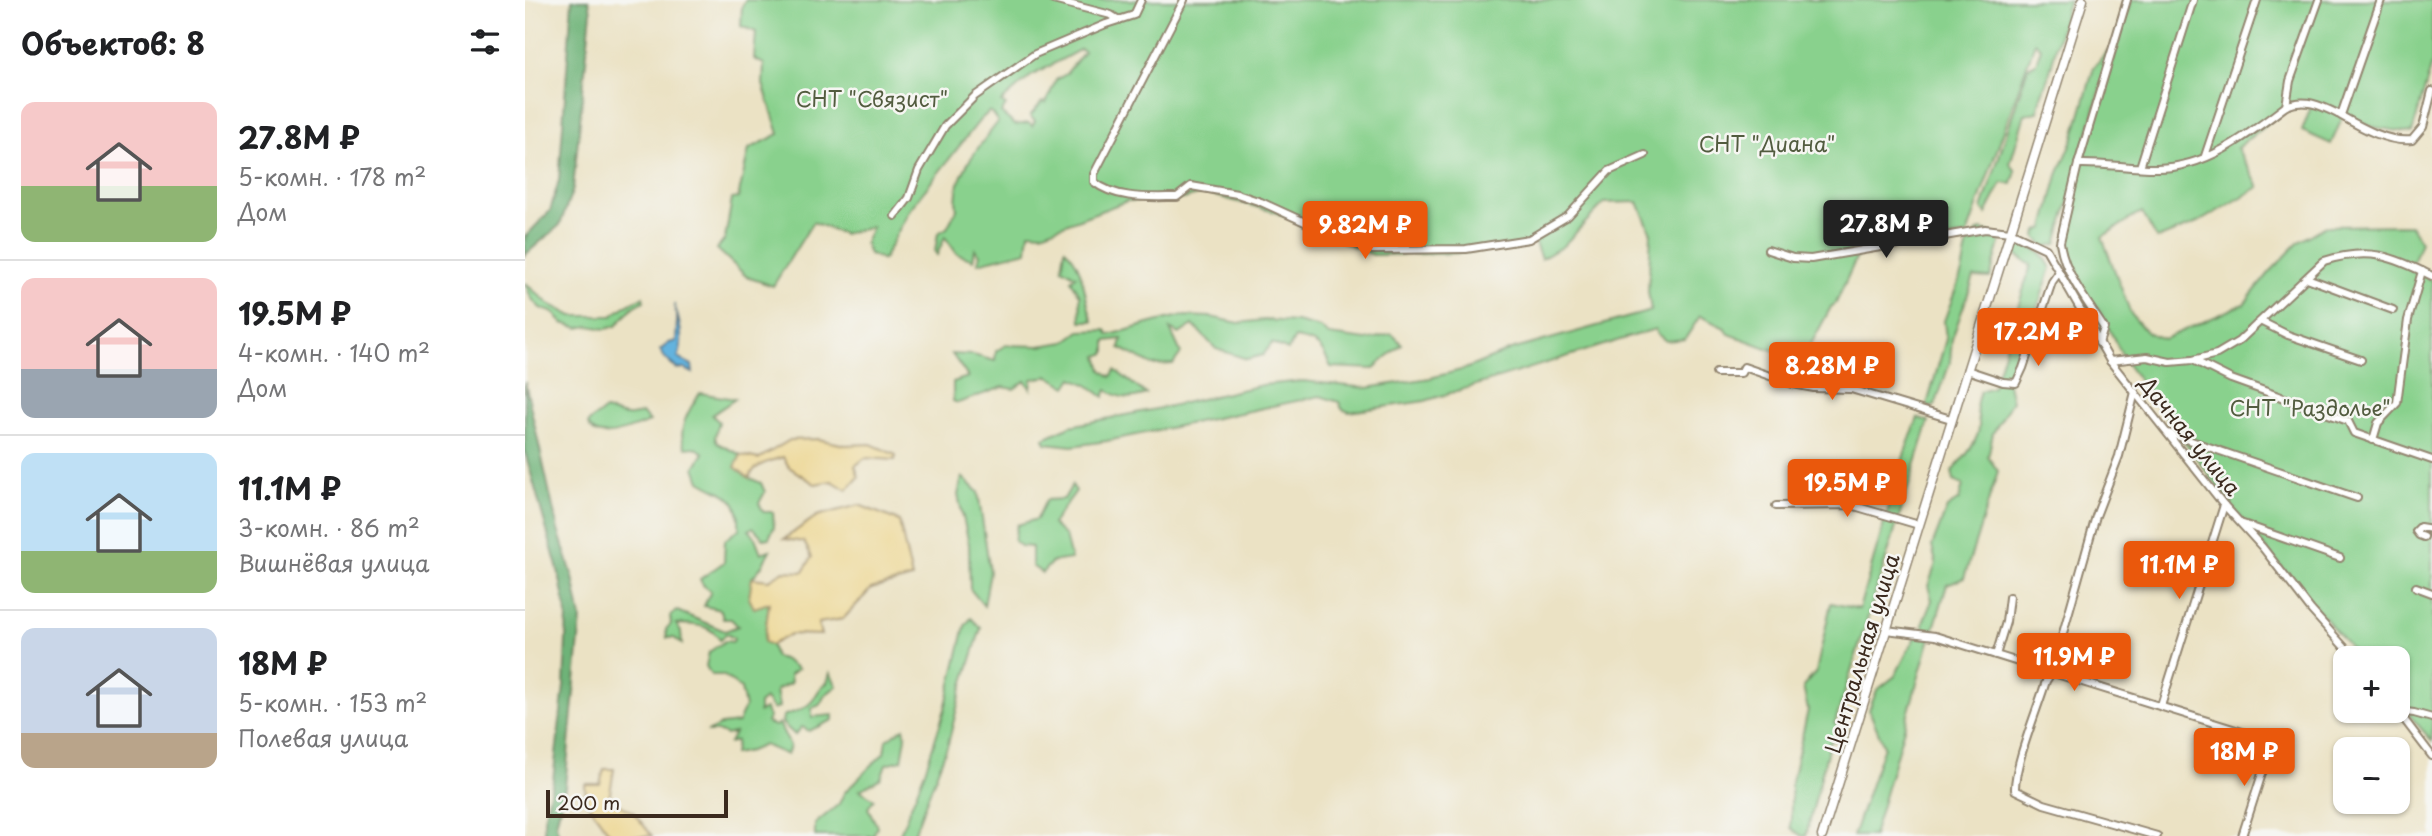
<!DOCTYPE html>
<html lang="ru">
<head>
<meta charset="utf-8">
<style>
	:root { --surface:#fff; --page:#f2f2f2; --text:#202124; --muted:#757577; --line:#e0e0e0; --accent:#ea580c }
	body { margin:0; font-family:"Playpen Sans",sans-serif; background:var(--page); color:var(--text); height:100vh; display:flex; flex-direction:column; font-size:26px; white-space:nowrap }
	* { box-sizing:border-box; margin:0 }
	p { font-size:23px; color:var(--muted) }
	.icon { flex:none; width:38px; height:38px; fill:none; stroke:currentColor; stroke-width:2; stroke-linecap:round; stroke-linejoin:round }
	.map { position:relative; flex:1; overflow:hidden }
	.drawer { display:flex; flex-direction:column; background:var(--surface); width:525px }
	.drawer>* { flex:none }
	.fabs { position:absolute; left:1808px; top:646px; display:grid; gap:14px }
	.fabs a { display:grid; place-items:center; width:77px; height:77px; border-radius:14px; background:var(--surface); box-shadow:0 2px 5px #0004; font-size:35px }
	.scale { position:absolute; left:21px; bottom:18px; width:182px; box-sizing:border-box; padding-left:7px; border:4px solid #3b2a1e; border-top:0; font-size:19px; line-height:24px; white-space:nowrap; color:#3b2a1e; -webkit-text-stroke:5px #f6f6f2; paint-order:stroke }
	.price { position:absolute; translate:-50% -60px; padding:0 16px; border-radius:7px; background:var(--accent); color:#fff; font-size:23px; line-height:46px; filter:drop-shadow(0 2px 4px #0008) }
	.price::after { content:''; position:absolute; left:50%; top:42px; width:21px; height:16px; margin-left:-10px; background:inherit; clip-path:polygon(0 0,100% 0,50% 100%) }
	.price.current { background:#222; color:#fff }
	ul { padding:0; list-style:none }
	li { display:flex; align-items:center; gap:21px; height:175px; padding:0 21px }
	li+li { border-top:2px solid var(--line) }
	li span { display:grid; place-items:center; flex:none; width:196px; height:140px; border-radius:14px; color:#555 }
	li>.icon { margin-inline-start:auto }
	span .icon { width:84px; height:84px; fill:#fffc; stroke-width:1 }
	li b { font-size:30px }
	h2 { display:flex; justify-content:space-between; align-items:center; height:84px; padding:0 21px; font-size:30px }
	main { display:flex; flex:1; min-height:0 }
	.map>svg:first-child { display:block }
	.green { fill:#89d18d; stroke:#627e56; stroke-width:2; fill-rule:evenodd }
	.forest { fill:#6eb378; stroke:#546e4b; stroke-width:2 }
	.sand { fill:#eeda9e; stroke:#94825e; stroke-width:2 }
	.water { fill:#63b3de; stroke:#4f6e7e; stroke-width:2 }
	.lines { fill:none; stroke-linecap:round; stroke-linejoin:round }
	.minor-casing { stroke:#938671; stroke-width:10 }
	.tertiary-casing { stroke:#938671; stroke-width:11 }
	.minor { stroke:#fff; stroke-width:6 }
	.tertiary { stroke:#fff; stroke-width:8 }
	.labels { text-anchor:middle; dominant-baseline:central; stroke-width:5; stroke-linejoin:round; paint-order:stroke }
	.park-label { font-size:21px; fill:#525c3f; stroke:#f6f6f2 }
	.street-label { font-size:21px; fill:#3b2a1e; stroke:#f6f6f2 }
</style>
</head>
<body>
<main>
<section class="drawer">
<h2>Объектов: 8<svg class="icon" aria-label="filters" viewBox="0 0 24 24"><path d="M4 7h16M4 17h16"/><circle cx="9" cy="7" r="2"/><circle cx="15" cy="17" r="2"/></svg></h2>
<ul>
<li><span style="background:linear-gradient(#f6c9c9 60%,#8fb573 0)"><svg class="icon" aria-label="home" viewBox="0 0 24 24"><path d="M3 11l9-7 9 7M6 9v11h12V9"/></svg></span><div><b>27.8M ₽</b><p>5-комн. · 178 m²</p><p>Дом</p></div></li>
<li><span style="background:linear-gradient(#f6c9c9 65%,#9aa5b1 0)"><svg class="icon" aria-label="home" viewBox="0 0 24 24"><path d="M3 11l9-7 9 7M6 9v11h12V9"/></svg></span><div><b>19.5M ₽</b><p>4-комн. · 140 m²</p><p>Дом</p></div></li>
<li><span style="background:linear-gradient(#bfe0f5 70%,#8fb573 0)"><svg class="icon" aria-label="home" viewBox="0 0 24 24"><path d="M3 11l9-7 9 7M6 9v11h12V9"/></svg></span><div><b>11.1M ₽</b><p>3-комн. · 86 m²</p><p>Вишнёвая улица</p></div></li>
<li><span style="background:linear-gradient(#c9d6e8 75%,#b9a48a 0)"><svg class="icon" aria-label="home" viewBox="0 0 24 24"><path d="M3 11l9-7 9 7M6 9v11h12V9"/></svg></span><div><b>18M ₽</b><p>5-комн. · 153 m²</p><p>Полевая улица</p></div></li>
</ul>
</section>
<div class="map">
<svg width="1907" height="836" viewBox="0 0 1907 836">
	<rect width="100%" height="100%" fill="#f6f6f2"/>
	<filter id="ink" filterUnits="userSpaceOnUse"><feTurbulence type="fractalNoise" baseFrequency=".0143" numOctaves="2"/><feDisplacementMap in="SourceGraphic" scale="14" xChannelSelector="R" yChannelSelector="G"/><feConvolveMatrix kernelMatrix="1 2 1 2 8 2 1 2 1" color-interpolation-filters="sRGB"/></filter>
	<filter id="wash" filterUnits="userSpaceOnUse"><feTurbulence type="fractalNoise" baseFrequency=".00686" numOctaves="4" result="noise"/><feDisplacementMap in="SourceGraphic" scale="28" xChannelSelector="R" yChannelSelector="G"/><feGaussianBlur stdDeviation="1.57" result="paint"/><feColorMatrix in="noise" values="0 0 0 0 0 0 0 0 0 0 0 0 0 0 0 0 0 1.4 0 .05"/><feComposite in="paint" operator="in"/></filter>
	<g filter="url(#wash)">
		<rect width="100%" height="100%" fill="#ebe2c4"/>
		<g class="green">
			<path d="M221,0H1544C1535,25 1531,50 1524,75C1520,88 1513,98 1513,112L1500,114L1485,164L1491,171L1487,184L1477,183L1461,214L1457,209L1503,67L1511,63L1516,48L1510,42L1442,235L1333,254L1311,303L1306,307L1277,361L1204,334L1200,328L1175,316L1160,339L1141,341L1131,333L1130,329L900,401L824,412L817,409L814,402L795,396L582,441L547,446L521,443L519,438L545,426L641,407L737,385L778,381L842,388L905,378L940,369L986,350L1126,311L1123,291L1126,233L1113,202L1079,203L1038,246L1016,259L1009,241L1002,244L938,253L848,255L750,212L680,193L658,199L602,201L517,233L504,232L502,251L453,263L455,255L450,249L448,260L432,254L420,237L412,255L410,252L413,233L422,228L432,209C426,178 455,145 473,122L465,111L455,120L385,209L358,260L344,254L340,243L347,227L318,234L288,222L248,286L222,277L192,249L200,239L207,199L213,198L224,149L254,134L238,84L239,64L229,59L231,32L216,26L217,6ZM556,49L559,52L541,74L531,80L521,103L517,102L505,116L510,121L507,126L504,123L490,125L476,113L481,105L476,102L506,76Z"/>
			<path d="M1606,0H1907V64L1887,133L1848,127L1819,114L1806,144L1777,131L1786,107L1762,108L1712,148L1734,187L1670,224L1632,239L1617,212L1577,237L1606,314L1621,332L1639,339L1719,304L1745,272L1774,242L1801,226L1885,225L1896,242L1885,270L1907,280V741L1873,702L1872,658H1834L1723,528L1601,363L1582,325L1562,298L1539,248L1559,157Z"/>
			<path d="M1582,51L1584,58L1532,244L1519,247L1511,237L1512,232L1519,228L1533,175L1549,137L1569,67Z"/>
			<path d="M1457,230L1472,235L1475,243L1465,278L1449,277L1427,339L1425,362L1410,406L1401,408L1421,339L1419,321L1437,272L1443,242L1453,231Z"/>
			<path d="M1489,244C1509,248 1516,249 1526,268L1502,337L1497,338L1483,384L1487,401L1468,433L1463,457L1473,471L1439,578L1422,585L1408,632L1399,631L1398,623L1407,600L1403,586L1411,563L1407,546L1422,508L1434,500L1438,485L1429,481L1427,471C1438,460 1456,439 1454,423C1452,405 1449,410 1455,391L1468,387L1506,265L1486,252Z"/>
			<path d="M540,249C561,266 558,298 568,321H556L555,295L546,280L551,276L537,268Z"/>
			<path d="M0,283L24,304L47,316H87L99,307L118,297L119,301L107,308L91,326L81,329L64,326L54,328L37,323L29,313L15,308L6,298Z"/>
			<path d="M657,316L686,317L714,323L739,320L772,322L795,328L804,335L841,340L867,334L877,344L848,369L806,367C796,345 793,342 770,338L763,350L747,343L738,355L722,359L691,349L668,325L654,334L645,329L656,353L648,364L627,365L595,348L597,339L581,341V353L573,356L577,370L586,377L590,370L621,394C605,400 596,399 582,390L579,397L563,385L548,378L542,387L524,376L507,379L506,389L500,381L489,389L478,387L433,403L428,401V382L443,377L427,354L448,355L470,361L471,351L481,345L514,346L540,342L555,331L581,330L584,335C610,329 632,320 657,316Z"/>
			<path d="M175,393L210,399L187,415L194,422L190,437L192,443L216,455L210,467L224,478L236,483L240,492L234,503L238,512H248L249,527L244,538L239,539L228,527L224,530L229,535L236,553L245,550L237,566L227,578L244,603L239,642L246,645L250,657L258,659L273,669L265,674L266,683L251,690L254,707L248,710L240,699L234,704V712L240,709L244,717L242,723L250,726L254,723L265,746L262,755L239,745L225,751L209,754L211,741L204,743L209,733L201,735L195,732H182L196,725L213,723L220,707L216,689L198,675H186L181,666L184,652L200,641L208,642L209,638L201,634L195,640C184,623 169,625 151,624L156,632L157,644L149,638H142L141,629L146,624L145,616L152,611L200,631L213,626L206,619H198L196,610L179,606L186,591L178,585L175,579L199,562L200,540L214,529C216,493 199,496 175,481L170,467L179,453L170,447L161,448C150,431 165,408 175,393Z"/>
			<path d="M80,410C93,414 104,420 117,413L125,422C109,427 72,446 63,424L65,421Z"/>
			<path d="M1393,418L1404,421L1310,723L1321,737L1319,740L1305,741L1281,836H1277L1266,828V785L1283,710L1278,687L1291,672L1306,603L1334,609L1380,452Z"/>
			<path d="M437,477L453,492L465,572L459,606L445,589L444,544L433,495Z"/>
			<path d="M547,485L551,491L527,524L540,536L546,559L527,562L517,573L507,566V547L496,546L489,541L492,525L512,519L521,500L539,499Z"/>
			<path d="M446,618L456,628L437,688L423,744L388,836H374L400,771L420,709L440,626Z"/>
			<path d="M1390,637L1405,638L1348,836H1328L1359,746L1344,710L1352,690L1370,676Z"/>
			<path d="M305,673L312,686L300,695L295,705L287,708V717L308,715V720L284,731L277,727L270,735L257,723L258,716C269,712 281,709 288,700C294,692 293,688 302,683Z"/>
			<path d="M379,728L381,737L377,760L361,764L356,778L335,790L349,799L343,808L352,826L348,836H290V824L314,804L319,793L359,753L361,740Z"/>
		</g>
		<g class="forest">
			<path d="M47,0H64L66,12L48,189L35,225L0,255V237L25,211L34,180Z"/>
			<path d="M0,382L33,530L48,577L56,618L40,787L31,824L34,836H19V818L28,780L39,686L42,615L34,574L0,452Z"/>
		</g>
		<g class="sand">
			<path d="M293,439L320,445L346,444L371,455L370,460L340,458L330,466L334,477L322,490L307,481L290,484L264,467L258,457C246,461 229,464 224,478L210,467L216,455L233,459L265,440Z"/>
			<path d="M334,505L374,521L387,578L346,589L318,619L293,623L296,635L266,634L246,645L239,642L244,603L229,608L224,598L227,578L244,580L259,571L278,572L287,557L279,542L259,539L292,516Z"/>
			<path d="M79,769H89L84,799L108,812L127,836H84L85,834L61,801L60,784H75Z"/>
		</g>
		<path class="water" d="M149,304C155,321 160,341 153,358L167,365L168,373L160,369H152L139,357L135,350L144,343L151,341L152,320Z"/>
	</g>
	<g filter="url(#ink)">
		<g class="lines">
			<g class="minor-casing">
				<g id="minor">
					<path d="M528,0L586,15L594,20"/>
					<path d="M659,0L569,174V182C592,200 625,197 652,197L666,186L712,194L736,202L806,234L848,250L941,249L1004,239L1043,216L1084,171L1120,155"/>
					<path d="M1761,106C1780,98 1795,105 1813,114L1817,112L1856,0"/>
					<path d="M1813,114C1834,126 1862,143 1887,140L1898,127L1907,91"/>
					<path d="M1680,156L1732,0"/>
					<path d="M1553,164C1579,163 1604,168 1630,168C1680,169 1723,135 1761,106L1765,81L1794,0"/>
					<path d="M1615,167L1668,0"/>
					<path d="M370,216L384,198L394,170L420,126L450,96L510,54L581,24L609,15L616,0"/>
					<path d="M1243,250L1268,258L1286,259L1460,229L1485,232L1521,249L1585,361L1699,505L1738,548L1786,610L1829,658"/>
					<path d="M1782,278L1868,310"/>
					<path d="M1737,322L1763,335L1836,360"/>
					<path d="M1574,343L1579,328C1562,301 1539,273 1535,242L1553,164L1602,0"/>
					<path d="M1668,360L1692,354L1714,341L1799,261C1844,247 1867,256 1907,276"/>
					<path d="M1585,361L1622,357L1645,362L1668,360L1706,379L1823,421L1829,433L1907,460"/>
					<path d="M1442,370L1478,382L1491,383L1498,368L1527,282L1534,272"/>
					<path d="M1191,373H1216L1219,367L1268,384L1289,388L1326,389L1426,419"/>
					<path d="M1610,392L1594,456L1571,516L1527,672L1521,681C1513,708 1489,765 1490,790L1519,804L1632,836"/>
					<path d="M1643,433L1832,498"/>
					<path d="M1848,440L1853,423L1872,403L1883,320L1897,271"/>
					<path d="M1251,506L1326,505L1394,525"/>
					<path d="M1718,524L1815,558"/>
					<path d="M1899,537L1894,535L1891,531L1895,527L1907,529"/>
					<path d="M1891,587L1907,593"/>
					<path d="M1361,630L1410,636L1740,739L1744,747L1743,755L1717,836"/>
					<path d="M1471,655L1481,622L1484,597"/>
					<path d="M1636,706L1699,505"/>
					<path d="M1872,710L1907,756"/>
					<path d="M1872,711L1889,713L1907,718"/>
				</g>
			</g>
			<g class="tertiary-casing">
				<path id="tertiary" d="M1297,836L1558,0"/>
			</g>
			<use href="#minor" class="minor"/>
			<use href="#tertiary" class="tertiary"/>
		</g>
	</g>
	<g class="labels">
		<g class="park-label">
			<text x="347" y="98">СНТ "Связист"</text>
			<text x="1242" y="143">СНТ "Диана"</text>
			<text x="1785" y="407">СНТ "Раздолье"</text>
		</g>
		<g class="street-label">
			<text transform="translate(1666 435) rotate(51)">Дачная улица</text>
			<text transform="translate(1336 653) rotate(-73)">Центральная улица</text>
		</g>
	</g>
</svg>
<div class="fabs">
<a>+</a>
<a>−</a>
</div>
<div class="scale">200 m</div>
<b class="price current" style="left:1361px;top:260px">27.8M ₽</b>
<b class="price" style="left:840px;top:261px">9.82M ₽</b>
<b class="price" style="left:1513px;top:368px">17.2M ₽</b>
<b class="price" style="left:1307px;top:402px">8.28M ₽</b>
<b class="price" style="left:1322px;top:519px">19.5M ₽</b>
<b class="price" style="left:1654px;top:601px">11.1M ₽</b>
<b class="price" style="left:1549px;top:693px">11.9M ₽</b>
<b class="price" style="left:1719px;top:788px">18M ₽</b>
</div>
</main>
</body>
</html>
